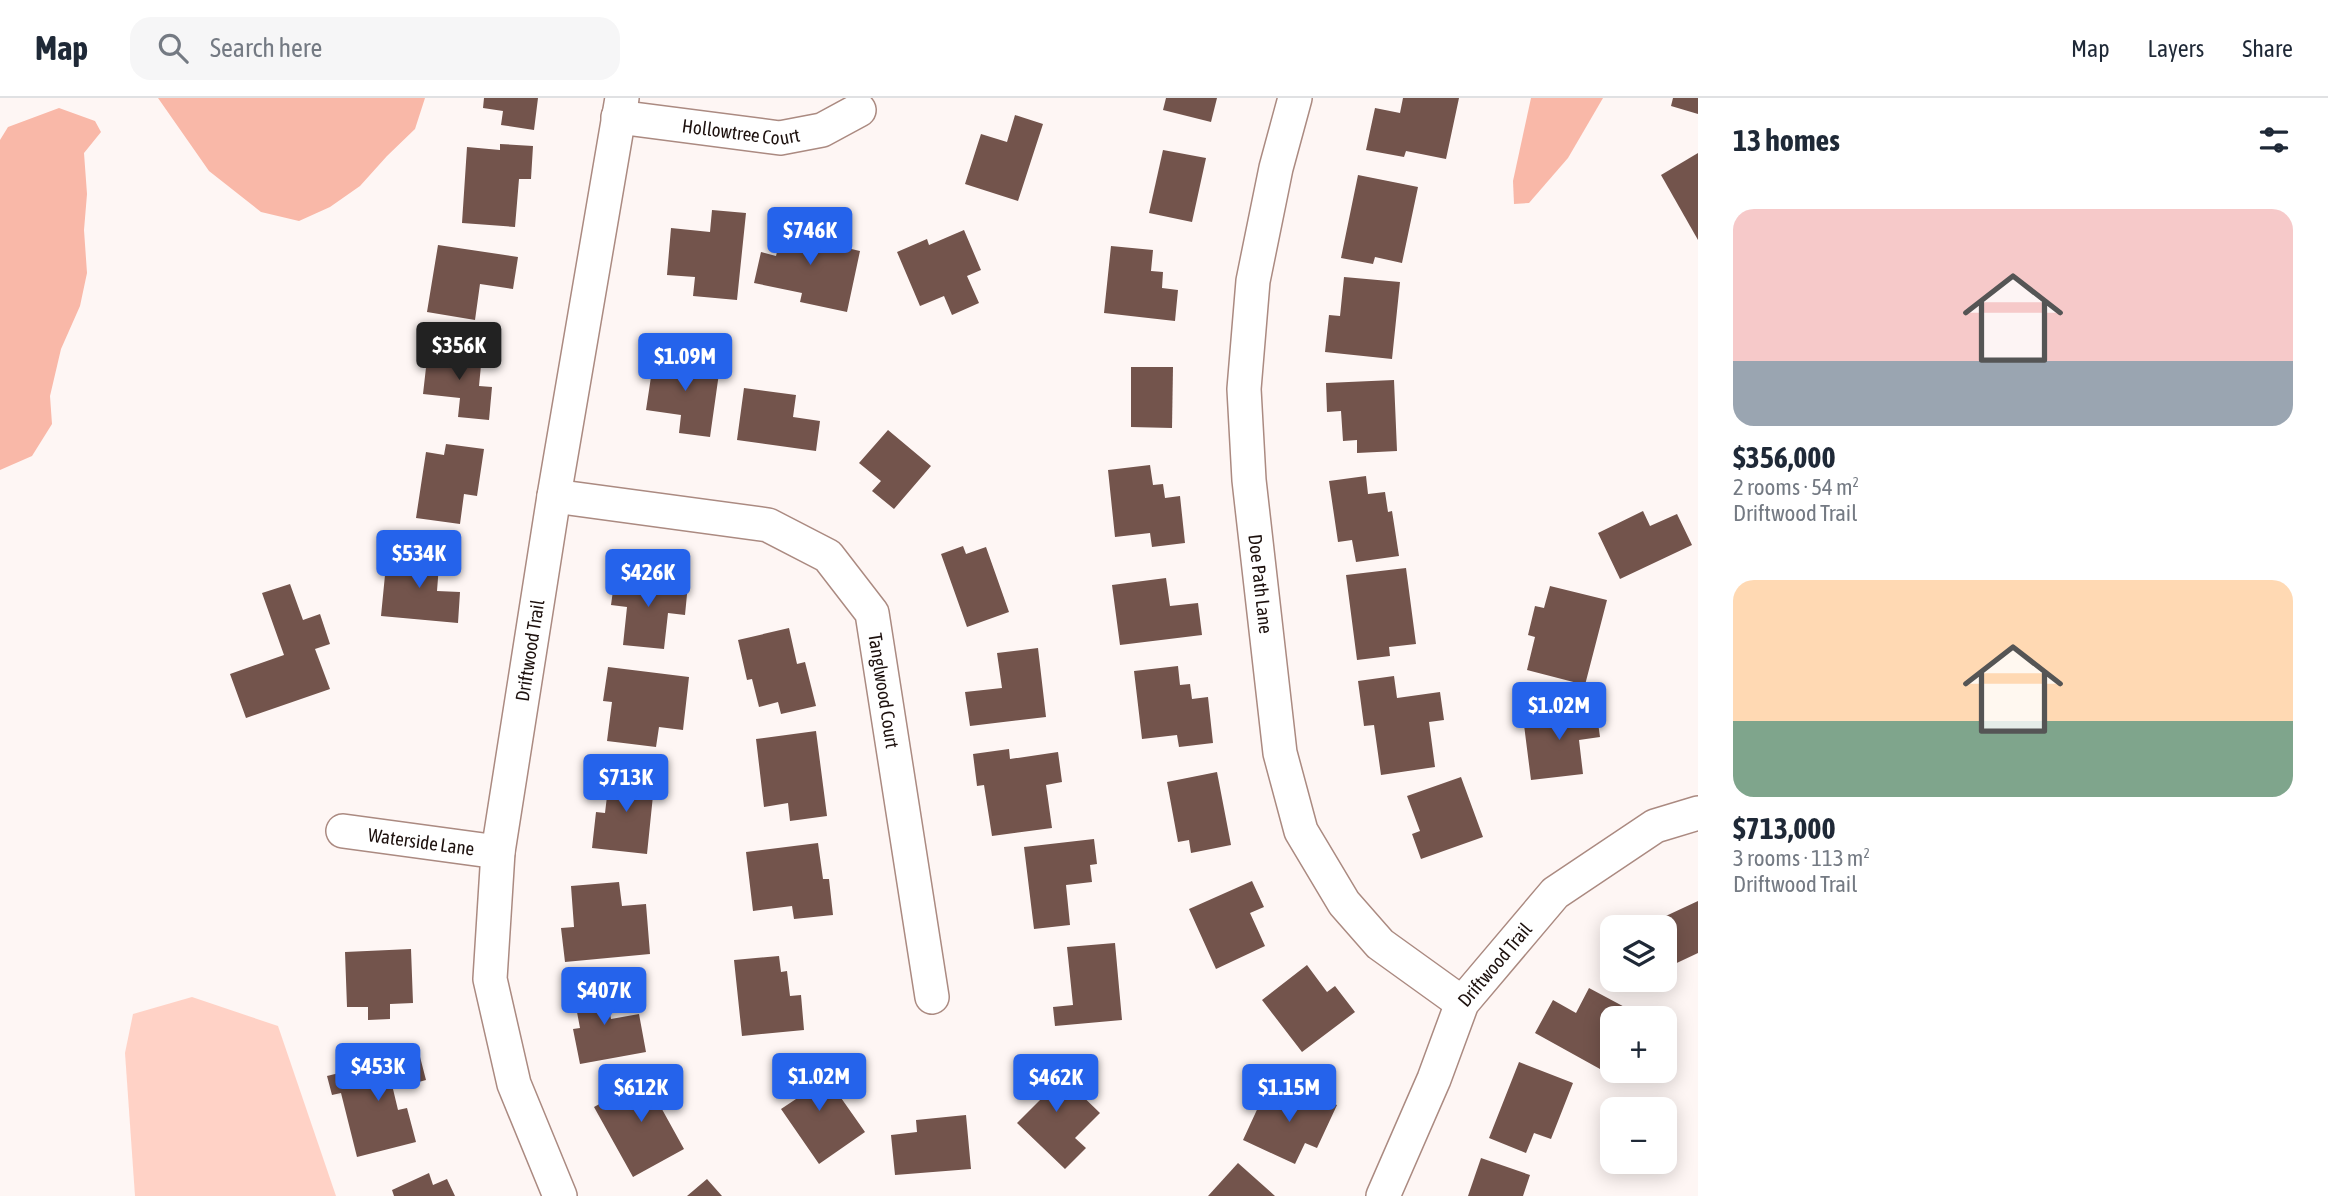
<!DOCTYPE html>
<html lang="en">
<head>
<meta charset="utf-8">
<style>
	:root { --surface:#fff; --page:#f6f6f7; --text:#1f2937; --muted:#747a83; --line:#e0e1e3; --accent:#2563eb }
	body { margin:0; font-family:"Asap Condensed",sans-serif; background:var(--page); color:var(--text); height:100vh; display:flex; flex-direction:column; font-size:26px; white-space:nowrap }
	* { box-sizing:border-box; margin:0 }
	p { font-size:23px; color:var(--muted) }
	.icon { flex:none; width:38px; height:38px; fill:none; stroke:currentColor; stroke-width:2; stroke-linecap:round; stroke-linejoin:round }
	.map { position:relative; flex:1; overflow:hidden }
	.drawer { display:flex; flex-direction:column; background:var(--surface); width:630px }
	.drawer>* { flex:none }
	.controls { position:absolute; left:1600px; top:817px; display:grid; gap:14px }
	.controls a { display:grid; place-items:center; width:77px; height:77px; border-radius:14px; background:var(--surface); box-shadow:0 4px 18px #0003; font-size:35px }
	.price { position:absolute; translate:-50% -60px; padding:0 16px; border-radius:7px; background:var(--accent); color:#fff; font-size:23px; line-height:46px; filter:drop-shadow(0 2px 4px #0008) }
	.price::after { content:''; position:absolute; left:50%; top:42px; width:21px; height:16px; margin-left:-10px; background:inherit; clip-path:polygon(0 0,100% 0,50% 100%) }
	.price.current { background:#222; color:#fff }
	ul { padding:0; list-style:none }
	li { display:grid; align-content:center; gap:14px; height:371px; padding:0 35px }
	li span { display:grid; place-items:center; height:217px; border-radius:21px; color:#555 }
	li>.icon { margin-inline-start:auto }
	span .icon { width:126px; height:126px; fill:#fffc; stroke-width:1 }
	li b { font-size:30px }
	h2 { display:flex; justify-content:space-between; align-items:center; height:84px; padding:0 35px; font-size:30px }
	header { display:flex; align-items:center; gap:42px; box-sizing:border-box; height:98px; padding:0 35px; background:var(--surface); border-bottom:2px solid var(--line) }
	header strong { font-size:33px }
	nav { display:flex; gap:38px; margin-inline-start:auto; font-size:24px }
	.search { width:490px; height:63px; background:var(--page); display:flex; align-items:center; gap:18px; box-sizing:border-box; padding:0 24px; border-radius:21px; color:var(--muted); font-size:26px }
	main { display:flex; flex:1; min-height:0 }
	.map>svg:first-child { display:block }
	.green { fill:#ffd2c6 }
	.water { fill:#f9b8a8 }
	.building { fill:#73544c }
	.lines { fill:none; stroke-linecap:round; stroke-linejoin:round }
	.street-casing { stroke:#ab8a81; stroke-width:36 }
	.street { stroke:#fff; stroke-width:33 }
	.labels { text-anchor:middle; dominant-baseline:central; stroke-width:7; stroke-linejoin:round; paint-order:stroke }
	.street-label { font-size:19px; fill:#1d110e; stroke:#fff }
</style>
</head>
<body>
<header>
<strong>Map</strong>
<div class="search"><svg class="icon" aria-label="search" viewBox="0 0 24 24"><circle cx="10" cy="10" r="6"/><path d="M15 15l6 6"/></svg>Search here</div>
<nav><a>Map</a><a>Layers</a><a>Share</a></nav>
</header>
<main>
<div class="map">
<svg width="1698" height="1098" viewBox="0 0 1698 1098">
	<rect width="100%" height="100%" fill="#fef6f4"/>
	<path class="green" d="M192,899L278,928L336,1098H135L125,955L133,916Z"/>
	<g class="water">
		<path d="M158,0H425L415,31L387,58L360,88L330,109L299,123L261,114L209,73Z"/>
		<path d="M1531,0H1603L1568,60L1529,105L1514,106L1513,83Z"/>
		<path d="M59,10L95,23L101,34L84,55L87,96L84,132L87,175L80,208L61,251L50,298L52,326L32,358L0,372V42L8,29Z"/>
	</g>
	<g class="building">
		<path d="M484,0H538L534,32L501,27L503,13L483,10Z"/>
		<path d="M1166,0H1217L1211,24L1163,12Z"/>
		<path d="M1403,0H1459L1446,61L1406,53L1404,59L1366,52L1375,10L1400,15Z"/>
		<path d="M1673,0H1698V16L1671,8Z"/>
		<path d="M1015,17L1043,26L1018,103L965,86L981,36L1007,44Z"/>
		<path d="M500,46L533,48L531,81H519L515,129L462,125L467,49L500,52Z"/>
		<path d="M1163,52L1206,60L1192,124L1149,115Z"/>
		<path d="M1698,55V142L1661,77Z"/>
		<path d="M1358,77L1418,89L1402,165L1375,159L1373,166L1341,160Z"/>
		<path d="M712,112L746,115L737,202L693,198L695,179L667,177L671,130L710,134Z"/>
		<path d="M785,120L821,128L817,143L860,153L847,214L800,204L802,195L754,185L761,154L776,158Z"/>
		<path d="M964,132L981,172L967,178L979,205L952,217L944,198L920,208L897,154L927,141L929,147Z"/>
		<path d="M438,147L518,159L513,191L480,186L475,222L427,214Z"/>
		<path d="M1111,148L1153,152L1151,173L1163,174L1162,190L1178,192L1175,223L1104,215Z"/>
		<path d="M1344,179L1400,184L1392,261L1325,254L1329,217L1340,218Z"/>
		<path d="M428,252L482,257L479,288L492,289L489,322L458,319L460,300L423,296Z"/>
		<path d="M654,259L720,268L710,339L679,335L681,317L646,312Z"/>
		<path d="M1131,269H1173L1172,330L1131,329Z"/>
		<path d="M1394,282L1397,353L1357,355V342L1343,343L1341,313L1327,314L1326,285Z"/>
		<path d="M744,290L796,297L793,319L820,323L816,353L737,342Z"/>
		<path d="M888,332L931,368L894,411L872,393L881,383L859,365Z"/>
		<path d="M446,346L484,351L477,398L464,396L460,426L416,420L426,354L444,357Z"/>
		<path d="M1150,367L1153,387L1163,386L1165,400L1180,398L1185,445L1152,449L1150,435L1115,439L1108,372Z"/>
		<path d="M1366,378L1368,396L1385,394L1388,414L1392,413L1399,458L1356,464L1352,442L1338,444L1329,383Z"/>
		<path d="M1643,413L1650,428L1677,416L1692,447L1620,481L1598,435Z"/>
		<path d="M963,448L966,456L986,449L1009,514L967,529L941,456Z"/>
		<path d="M400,450L440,454L437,493L460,494L458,525L381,518L385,477L397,478Z"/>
		<path d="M1406,470L1416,546L1389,549L1390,558L1357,562L1346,477Z"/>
		<path d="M615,478L688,486L685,517L668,515L664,551L623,547L627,509L611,507Z"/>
		<path d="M1166,480L1170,508L1198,505L1202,537L1120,547L1112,487Z"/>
		<path d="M290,486L303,522L320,516L330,546L315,551L330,591L246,620L230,576L284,557L262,495Z"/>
		<path d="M1550,488L1607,502L1585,587L1527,572L1535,539L1528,537L1535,508L1544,510Z"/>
		<path d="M789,530L797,566L805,564L816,608L781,616L778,604L759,609L752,581L747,582L738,542Z"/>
		<path d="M1038,550L1046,619L970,628L965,594L1002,590L997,555Z"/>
		<path d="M1178,568L1180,587L1190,586L1192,601L1208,599L1213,645L1179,649L1177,637L1142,641L1134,573Z"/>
		<path d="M608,569L689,579L683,632L659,629L656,649L607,643L612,604L603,603Z"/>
		<path d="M1394,578L1397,600L1440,594L1444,622L1429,624L1435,669L1381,677L1374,627L1364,628L1358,583Z"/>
		<path d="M1596,610L1600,639L1579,642L1583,676L1531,682L1523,619Z"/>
		<path d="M816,633L827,718L790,723L788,705L764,709L756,641Z"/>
		<path d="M1009,651L1010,661L1058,654L1062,684L1046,687L1052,730L992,738L984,687L977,688L973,656Z"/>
		<path d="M610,673L655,678L647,756L592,750L596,714L605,715Z"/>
		<path d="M1217,674L1231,747L1191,755L1189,742L1178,744L1167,684Z"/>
		<path d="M1461,679L1483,739L1421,761L1412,736L1420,733L1407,698Z"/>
		<path d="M1094,741L1097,766L1090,767L1092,784L1066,787L1070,827L1034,831L1024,749Z"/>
		<path d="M818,745L823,781H829L833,817L794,821L792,808L753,813L746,754Z"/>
		<path d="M1252,783L1264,809L1250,815L1265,848L1216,871L1189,811Z"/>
		<path d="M619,784L622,808L646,806L650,856L565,864L561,830L574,829L571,788Z"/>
		<path d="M1698,803V855L1664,871V830H1640Z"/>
		<path d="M1115,845L1122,922L1055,928L1053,909L1073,907L1067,849Z"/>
		<path d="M411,851L413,905L390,906V921L368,922V909H347L345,854Z"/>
		<path d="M779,858L781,874L787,873L790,898L801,897L804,932L742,938L734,862Z"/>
		<path d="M1307,867L1327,894L1335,888L1355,914L1302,954L1262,902Z"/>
		<path d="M604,882L611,921L639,916L646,954L580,966L573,931L580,930L572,888Z"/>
		<path d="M1589,890L1632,913L1628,920H1612V949L1600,971L1535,935L1553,902L1576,915Z"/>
		<path d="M419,955L426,982L393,991L398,1012L407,1010L416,1044L357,1059L341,995L332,997L327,978Z"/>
		<path d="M813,960L865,1034L819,1066L781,1011L796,1001L782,982Z"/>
		<path d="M1043,960L1100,1015L1075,1040L1086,1050L1065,1071L1017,1025L1040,1002L1020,983Z"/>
		<path d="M1519,964L1573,985L1551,1041L1534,1035L1526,1055L1489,1040Z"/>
		<path d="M659,973L672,996L658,1004L684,1051L633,1079L594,1009Z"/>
		<path d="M1267,990L1301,1006L1307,993L1337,1007L1317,1050L1305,1045L1295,1066L1243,1042Z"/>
		<path d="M966,1017L971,1071L895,1077L891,1037L917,1034L916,1022Z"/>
		<path d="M1481,1060L1530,1077L1523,1098H1468Z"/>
		<path d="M1238,1065L1275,1098H1208Z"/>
		<path d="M429,1075L433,1087L447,1081L455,1098H394L392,1092Z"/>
		<path d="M707,1081L722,1098H687Z"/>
	</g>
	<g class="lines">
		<g class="street-casing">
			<g id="street">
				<path id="s1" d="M1295,0L1276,70L1253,183L1244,291L1249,382L1280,655L1301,733L1344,805L1380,846L1462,905"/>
				<path id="s2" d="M618,19L780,40L822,32L859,12"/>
				<path id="s3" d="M554,398L768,427L828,458L872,515L932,899"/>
				<path id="s4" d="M343,733L498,754"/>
				<path id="s5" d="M560,1098L514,986L490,881L498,754L554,398L622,0"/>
				<path id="s6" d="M1383,1098L1434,981L1462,905L1555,795L1655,728L1698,715"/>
			</g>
		</g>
		<use href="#street" class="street"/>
	</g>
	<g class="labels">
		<g class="street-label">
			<text stroke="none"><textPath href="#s2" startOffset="124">Hollowtree Court</textPath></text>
			<text stroke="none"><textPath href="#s1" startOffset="492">Doe Path Lane</textPath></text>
			<text stroke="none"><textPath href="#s5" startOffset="560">Driftwood Trail</textPath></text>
			<text stroke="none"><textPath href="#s3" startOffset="434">Tanglwood Court</textPath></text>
			<text stroke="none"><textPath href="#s4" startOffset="79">Waterside Lane</textPath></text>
			<text stroke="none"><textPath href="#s6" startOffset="259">Driftwood Trail</textPath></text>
		</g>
	</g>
</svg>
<div class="controls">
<a><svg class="icon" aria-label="layers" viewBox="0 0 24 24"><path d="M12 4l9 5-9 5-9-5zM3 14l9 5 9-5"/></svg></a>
<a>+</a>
<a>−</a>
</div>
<b class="price" style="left:810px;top:169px">$746K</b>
<b class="price current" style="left:459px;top:284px">$356K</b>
<b class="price" style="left:685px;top:295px">$1.09M</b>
<b class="price" style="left:419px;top:492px">$534K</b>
<b class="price" style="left:648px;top:511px">$426K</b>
<b class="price" style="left:1559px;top:644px">$1.02M</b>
<b class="price" style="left:626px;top:716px">$713K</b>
<b class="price" style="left:604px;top:929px">$407K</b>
<b class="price" style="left:378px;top:1005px">$453K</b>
<b class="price" style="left:819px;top:1015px">$1.02M</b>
<b class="price" style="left:1056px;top:1016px">$462K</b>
<b class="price" style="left:641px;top:1026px">$612K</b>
<b class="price" style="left:1289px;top:1026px">$1.15M</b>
</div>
<section class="drawer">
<h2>13 homes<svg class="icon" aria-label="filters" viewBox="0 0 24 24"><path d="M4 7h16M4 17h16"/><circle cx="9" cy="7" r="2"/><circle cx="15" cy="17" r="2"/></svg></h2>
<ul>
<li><span style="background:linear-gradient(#f6c9c9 70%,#9aa5b1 0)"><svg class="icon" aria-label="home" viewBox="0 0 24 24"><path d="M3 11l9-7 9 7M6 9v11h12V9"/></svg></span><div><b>$356,000</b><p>2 rooms · 54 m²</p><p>Driftwood Trail</p></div></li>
<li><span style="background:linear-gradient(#ffd9b3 65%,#7fa58c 0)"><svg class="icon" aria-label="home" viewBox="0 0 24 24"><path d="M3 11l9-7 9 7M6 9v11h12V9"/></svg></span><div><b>$713,000</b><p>3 rooms · 113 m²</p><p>Driftwood Trail</p></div></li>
</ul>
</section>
</main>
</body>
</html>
